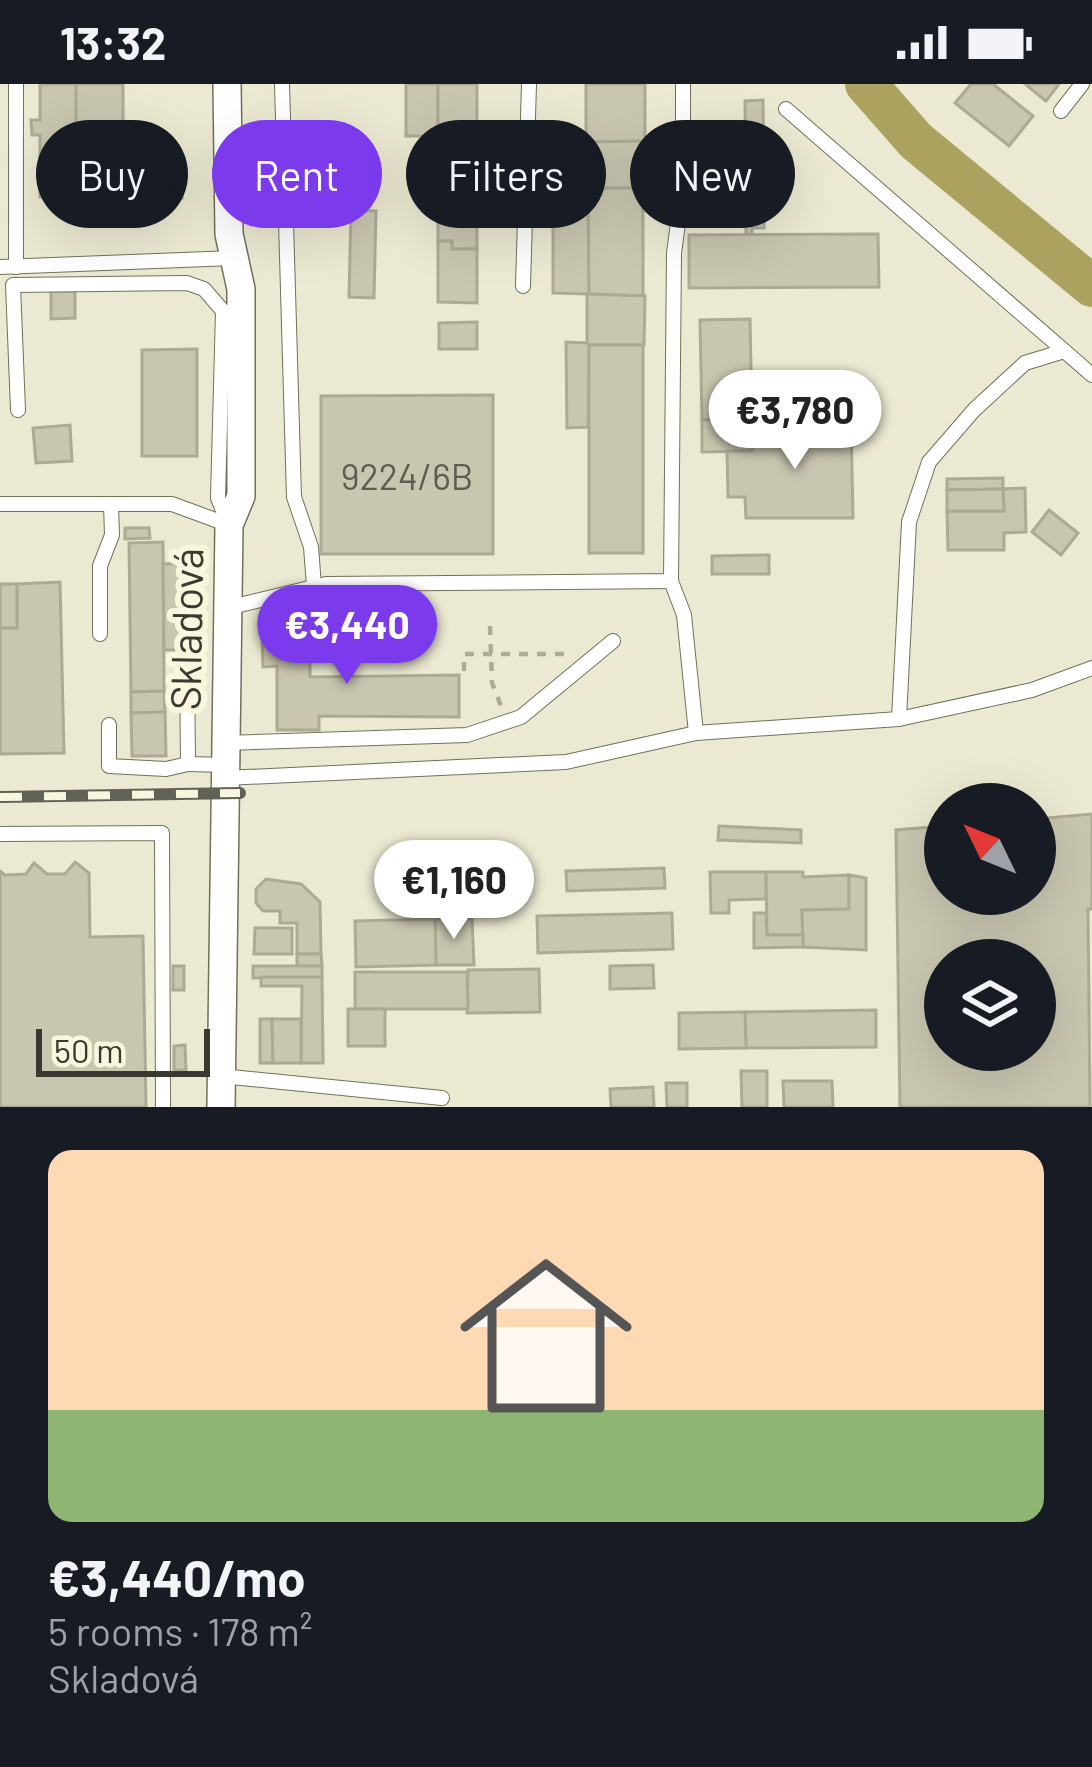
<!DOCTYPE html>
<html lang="en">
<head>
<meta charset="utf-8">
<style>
	:root { --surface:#171b24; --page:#20242c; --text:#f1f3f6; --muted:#9ea1a6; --accent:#7c3aed }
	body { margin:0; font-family:Barlow,sans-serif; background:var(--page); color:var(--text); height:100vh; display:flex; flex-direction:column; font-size:45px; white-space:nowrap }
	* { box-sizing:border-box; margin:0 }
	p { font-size:39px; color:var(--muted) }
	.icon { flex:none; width:66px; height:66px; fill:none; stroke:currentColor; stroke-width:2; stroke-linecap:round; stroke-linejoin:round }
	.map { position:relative; height:1023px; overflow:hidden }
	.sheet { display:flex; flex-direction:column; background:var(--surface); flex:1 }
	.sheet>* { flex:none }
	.banner { position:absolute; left:36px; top:36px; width:1020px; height:108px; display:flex; gap:24px }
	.needle { width:78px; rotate:313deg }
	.buttons { position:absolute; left:924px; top:699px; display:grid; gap:24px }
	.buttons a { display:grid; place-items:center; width:132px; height:132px; border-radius:50%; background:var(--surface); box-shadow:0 12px 48px #0002; font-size:60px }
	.scale { position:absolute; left:36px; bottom:30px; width:174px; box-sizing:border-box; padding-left:12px; border:6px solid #3a3930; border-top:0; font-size:33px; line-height:42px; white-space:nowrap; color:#3a3930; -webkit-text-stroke:9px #f9f6de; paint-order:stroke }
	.price { position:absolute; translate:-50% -102px; padding:0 27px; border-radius:42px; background:#fff; color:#222; font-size:39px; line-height:78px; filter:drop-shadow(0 3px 6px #0008) }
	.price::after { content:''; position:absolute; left:50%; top:72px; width:36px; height:27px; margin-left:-18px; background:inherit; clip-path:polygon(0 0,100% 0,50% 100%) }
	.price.current { background:var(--accent); color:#fff }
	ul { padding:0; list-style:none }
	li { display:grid; align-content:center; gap:24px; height:636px; padding:0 48px }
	li span { display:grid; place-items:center; height:372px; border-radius:24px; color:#555 }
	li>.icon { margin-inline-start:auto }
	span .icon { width:216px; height:216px; fill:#fffc; stroke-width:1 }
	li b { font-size:51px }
	.pill { padding:0 42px; border-radius:54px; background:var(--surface); box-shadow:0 12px 48px #0002; font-size:42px; line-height:108px }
	.pill.current { background:var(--accent); color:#fff }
	.status { display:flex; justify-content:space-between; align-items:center; height:84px; padding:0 60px; background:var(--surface); direction:ltr }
	.status svg { height:33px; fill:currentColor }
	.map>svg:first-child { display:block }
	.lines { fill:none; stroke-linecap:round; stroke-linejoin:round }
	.river { stroke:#aba25f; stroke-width:42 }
	.building { fill:#c8c6af; stroke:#acaa93; stroke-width:3; fill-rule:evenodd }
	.lane-casing { stroke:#72705a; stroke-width:16 }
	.street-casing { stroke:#72705a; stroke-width:30 }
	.path { stroke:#acab98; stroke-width:4.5; stroke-dasharray:9 9; stroke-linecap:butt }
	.lane { stroke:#fff; stroke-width:14 }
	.street { stroke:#fff; stroke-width:27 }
	.rail-casing { stroke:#626155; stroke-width:12 }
	.rail { stroke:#f9f6de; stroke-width:8; stroke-dasharray:22; stroke-linecap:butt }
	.labels { text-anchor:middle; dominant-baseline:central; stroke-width:12; stroke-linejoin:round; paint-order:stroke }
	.number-label { font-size:36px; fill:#5e5c50 }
	.street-label { font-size:42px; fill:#3a3930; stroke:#f9f6de }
</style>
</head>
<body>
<div class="status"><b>13:32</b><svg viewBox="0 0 49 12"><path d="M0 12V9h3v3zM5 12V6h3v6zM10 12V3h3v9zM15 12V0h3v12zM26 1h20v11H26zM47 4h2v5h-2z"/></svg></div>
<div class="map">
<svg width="1092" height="1023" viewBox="0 0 1092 1023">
	<rect width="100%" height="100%" fill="#ebe9d1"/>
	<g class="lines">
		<path class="river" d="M866,0L916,57L1092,202"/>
	</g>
	<g class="building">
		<path d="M40,0H76V113H40V51H32L31,36H40Z"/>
		<path d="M76,0H123V114L76,113Z"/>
		<rect x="406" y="0" width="32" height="52"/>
		<rect x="438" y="0" width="39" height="69"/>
		<path d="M586,0H645V57L586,58Z"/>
		<path d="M971,0H993L1033,32L1009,62L955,19Z"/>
		<path d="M1025,0H1059L1046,17Z"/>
		<path d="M763,16L764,144H752V151H746L745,17Z"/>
		<path d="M643,57V104H588L589,58Z"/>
		<path d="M553,58H589L588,104H553Z"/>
		<path d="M438,69H477V165H452V157H438Z"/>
		<path d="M147,72H175V79H182V114H154V107H148Z"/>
		<path d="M428,95H439V112L428,111Z"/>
		<path d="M553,104H588L589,210L553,209Z"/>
		<path d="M588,104H643V212L589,210Z"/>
		<path d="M76,113L123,114V120L76,119Z"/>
		<path d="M351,126L376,127L374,214L349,213Z"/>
		<path d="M878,150L879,203L689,204V151Z"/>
		<path d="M438,157H452V165H477V219L438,218Z"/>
		<path d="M51,207H75V234L51,235Z"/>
		<path d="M587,210L645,212L644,261H589L588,343L567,344L566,258L587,259Z"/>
		<path d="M750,235L752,334L702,336L700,236Z"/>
		<path d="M477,238V265H439V239Z"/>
		<rect x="589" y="261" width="54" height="208"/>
		<path d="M197,265V372H142V266Z"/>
		<path d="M493,311V470H321V312Z"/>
		<path d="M752,334V367L702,368V336Z"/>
		<path d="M752,340H851L853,434H746L745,413H728L727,367H752Z"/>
		<path d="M70,341L72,377L36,379L33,344Z"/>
		<path d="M1003,394V405L947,406V395Z"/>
		<path d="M1025,404L1026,448L1004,449V466H948L947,427H1004L1003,405Z"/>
		<path d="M1003,405L1004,427H947V406Z"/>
		<path d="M1049,426L1078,449L1061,471L1032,448Z"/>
		<path d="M125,444H149L150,454L125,455Z"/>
		<path d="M163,458L164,607L131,608L129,459Z"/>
		<path d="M769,471V490H712V472Z"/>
		<path d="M191,479V566H164L163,480Z"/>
		<path d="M191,479H196L197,565L191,566Z"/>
		<path d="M60,498L64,669L0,670V544H17V500Z"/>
		<rect x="0" y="500" width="17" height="44"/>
		<path d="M272,541L296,542V548L318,547L317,575L310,576V593L459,591V633L319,632V646H277V582L263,583L262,549L272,548Z"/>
		<path d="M164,607L165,628L131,629V608Z"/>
		<path d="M165,628L166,672H132L131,629Z"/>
		<path d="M1092,730V825H1088L1090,1023H900L896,746L945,742V810H1035V735ZM945,876H1035V966H945Z"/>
		<path d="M719,742L801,746V759L718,756Z"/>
		<path d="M75,778L89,789L90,853L143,852L146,1023H0V787L5,791L26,790L34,779L47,790H65Z"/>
		<path d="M664,784L665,804L567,807L566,787Z"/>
		<path d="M710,788H766V815L729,816V829H711Z"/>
		<path d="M766,788H803V793L849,791V825L802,826L803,851H767Z"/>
		<path d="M849,791L866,794V866L803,863L802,826L849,825Z"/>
		<path d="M266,795L301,800L320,818L321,870H297V839H280V827H263L256,819V805Z"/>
		<path d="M672,829L673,865L538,869L537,832Z"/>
		<path d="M754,829H766L767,851H803V863L754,864Z"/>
		<path d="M472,834L474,881H436L435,835Z"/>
		<path d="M435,835L436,881L356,883L355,837Z"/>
		<path d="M255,844H292V870H254Z"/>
		<path d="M297,870H321L322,882H297Z"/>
		<path d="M653,881L654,904L610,905V882Z"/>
		<rect x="173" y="882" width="11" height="24"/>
		<path d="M253,882H322V893L253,894Z"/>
		<path d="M539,885L540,928L467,929L468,886Z"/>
		<path d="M355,888H467L468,925H355Z"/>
		<path d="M261,893H322L323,979H301L302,902H261Z"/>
		<rect x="348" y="925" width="37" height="37"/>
		<path d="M876,926V963L746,964L745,928Z"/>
		<path d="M745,928L746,964L679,965V929Z"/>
		<path d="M260,935H272L273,979H260Z"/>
		<path d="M272,935H301V979H273Z"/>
		<path d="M185,961L186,986H174V962Z"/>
		<path d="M741,987H767V1023H742Z"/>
		<path d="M783,997H832L833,1023H784Z"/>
		<path d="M666,999H687V1023H667Z"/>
		<path d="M653,1003L654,1023H611L610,1005Z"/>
	</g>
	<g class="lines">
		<g class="lane-casing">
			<g id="lane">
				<path d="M282,0L294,413L311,463L314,502"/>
				<path d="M786,25L1092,291"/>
				<path d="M1061,27L1082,0"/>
				<path d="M0,183L234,174"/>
				<path d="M16,183V0"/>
				<path d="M523,202L529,0"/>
				<path d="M18,326L13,201L187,199L204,205L223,227L218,414L227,437"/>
				<path d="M0,420H172L229,441"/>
				<path d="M671,497L684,531L696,649"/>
				<path d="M227,524L326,500L671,497L674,169L683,102V0"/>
				<path d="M100,550V482L112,451L111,420"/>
				<path d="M187,576L188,680L225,681"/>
				<path d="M899,635L909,438L929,378L974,326L1025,279L1064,267"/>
				<path d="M109,641V682L166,685L188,680"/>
				<path d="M225,659L467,651L521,633L613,557"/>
				<path d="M225,694L566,678L696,649L899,635L1032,606L1092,584"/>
				<path d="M0,750L162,749L163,1023"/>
				<path d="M221,992L442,1014"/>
			</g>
		</g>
		<g class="street-casing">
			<path id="street" d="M221,1023L229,441L241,412V205L229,150L227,0"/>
		</g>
		<g class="path">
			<path d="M490,542L492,599L501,622"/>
			<path d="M464,587V570H567"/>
		</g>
		<use href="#lane" class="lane"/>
		<use href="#street" class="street"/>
		<g class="rail-casing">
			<path id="rail" d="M0,713L240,709"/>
		</g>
		<use href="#rail" class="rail"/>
	</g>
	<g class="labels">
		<g class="number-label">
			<text x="407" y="391">9224/6B</text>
		</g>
		<g class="street-label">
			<text transform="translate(185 545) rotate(-89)">Skladová</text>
		</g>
	</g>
</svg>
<div class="buttons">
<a><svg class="needle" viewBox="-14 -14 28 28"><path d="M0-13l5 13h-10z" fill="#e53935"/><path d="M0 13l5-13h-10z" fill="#9ea1a6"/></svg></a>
<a><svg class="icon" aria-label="layers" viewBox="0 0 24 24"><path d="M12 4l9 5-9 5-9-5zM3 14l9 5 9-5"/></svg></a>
</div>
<div class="scale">50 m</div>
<b class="price" style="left:795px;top:388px">€3,780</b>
<b class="price current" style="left:347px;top:603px">€3,440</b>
<b class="price" style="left:454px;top:858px">€1,160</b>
<div class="banner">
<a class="pill">Buy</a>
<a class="pill current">Rent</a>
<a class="pill">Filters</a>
<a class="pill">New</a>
</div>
</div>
<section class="sheet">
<ul>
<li><span style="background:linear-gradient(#ffd9b3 70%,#8fb573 0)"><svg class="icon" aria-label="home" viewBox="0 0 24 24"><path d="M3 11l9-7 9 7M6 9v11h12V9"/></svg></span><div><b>€3,440/mo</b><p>5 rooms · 178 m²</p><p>Skladová</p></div></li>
</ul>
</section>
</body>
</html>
